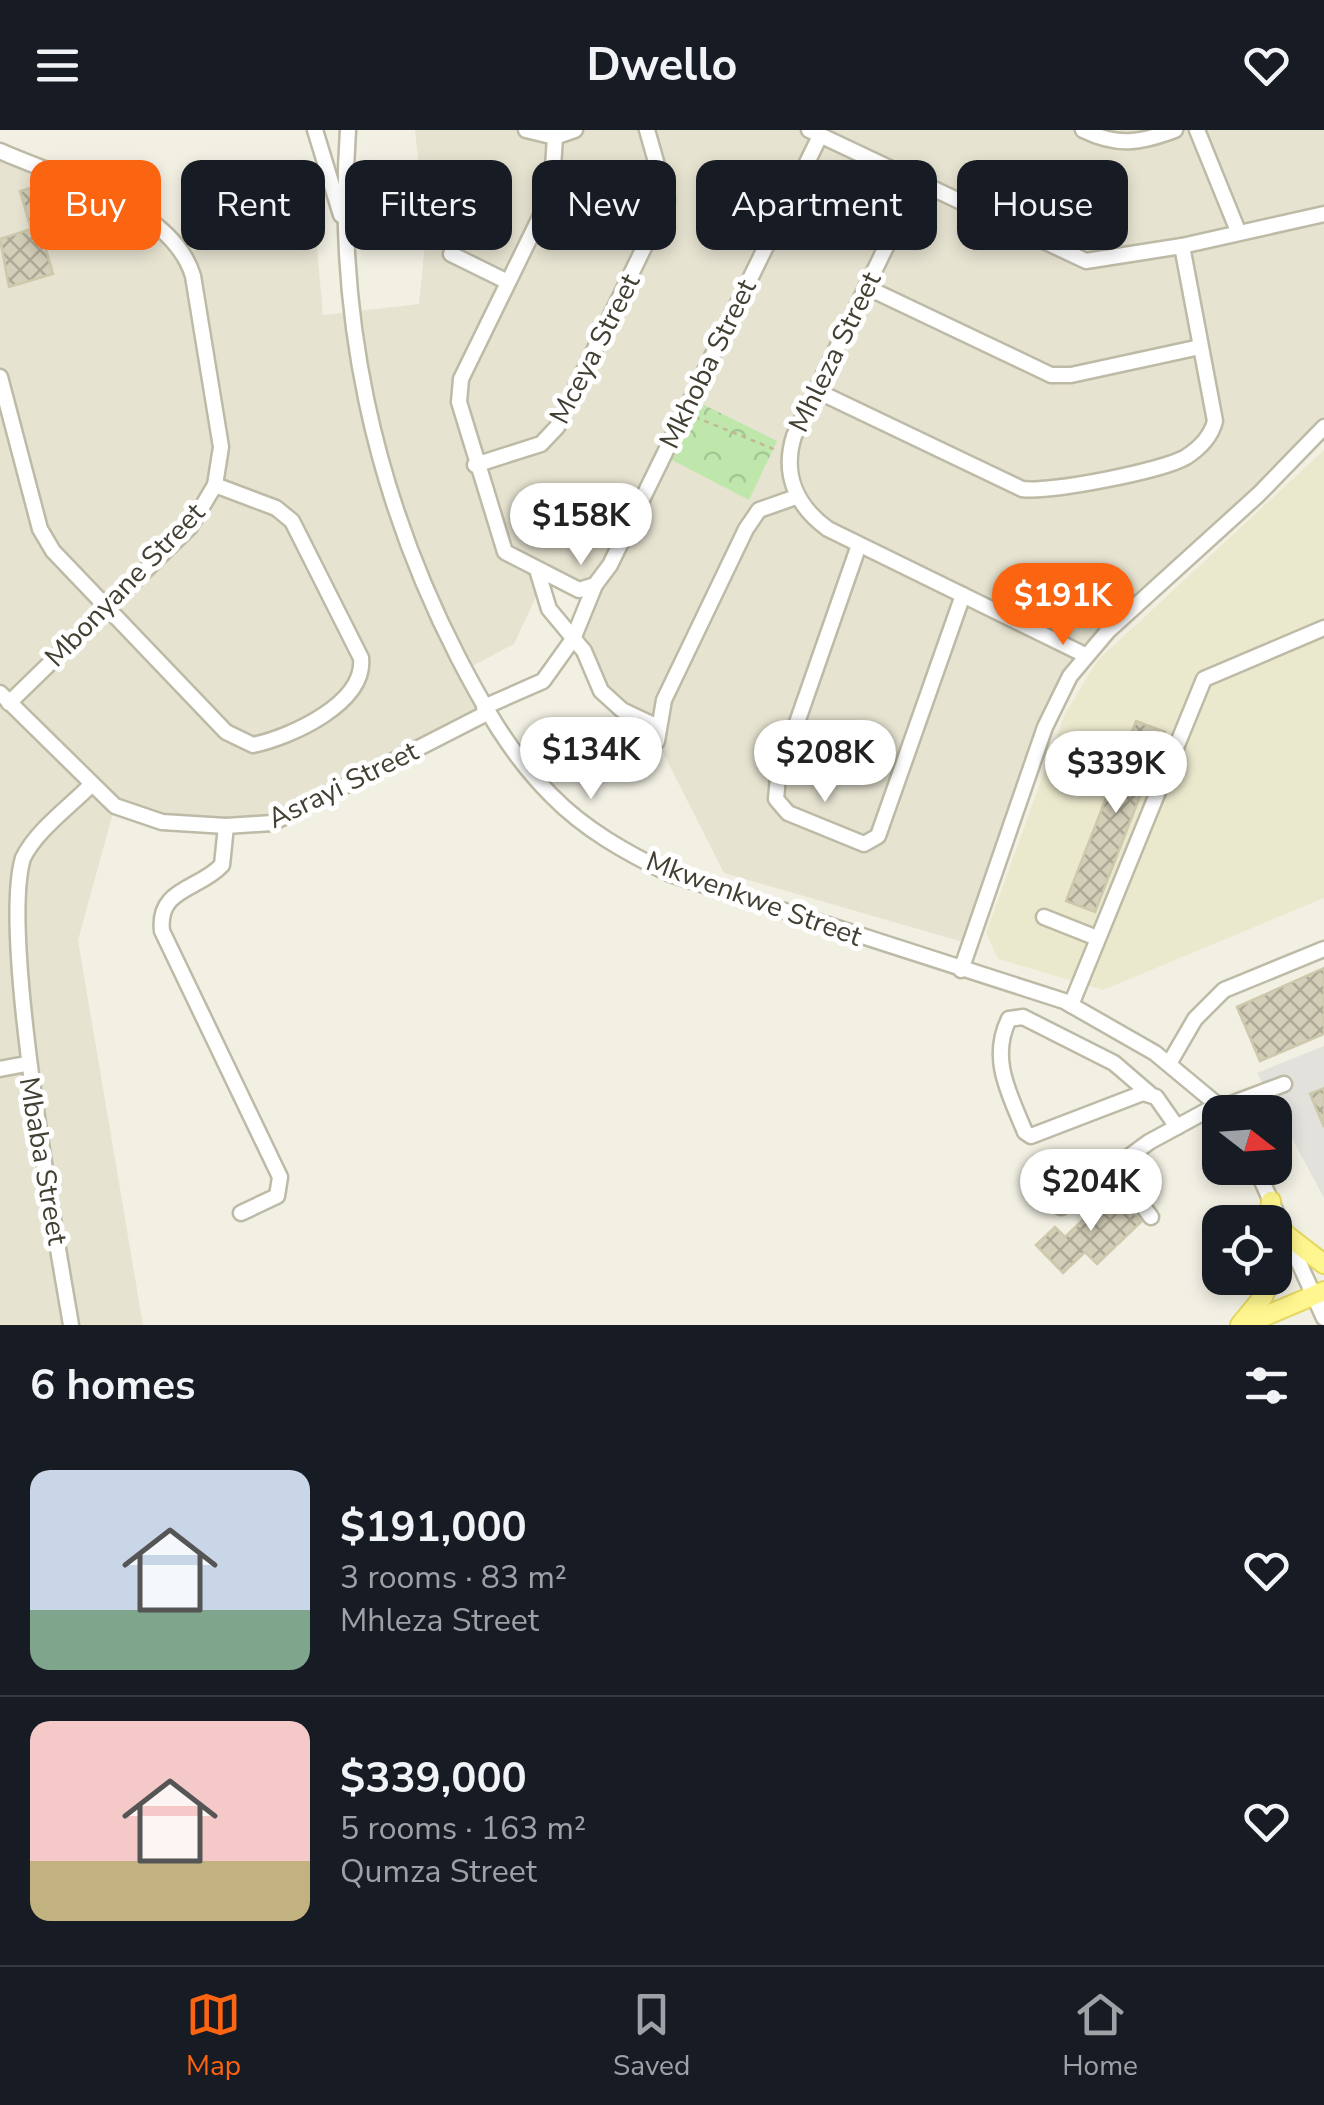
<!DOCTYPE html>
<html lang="en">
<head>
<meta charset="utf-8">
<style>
	:root { --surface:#171b24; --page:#20242c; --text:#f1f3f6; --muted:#9ea1a6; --line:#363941; --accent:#fb6411 }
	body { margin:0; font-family:"Nunito Sans",sans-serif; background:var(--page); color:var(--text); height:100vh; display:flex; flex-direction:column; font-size:38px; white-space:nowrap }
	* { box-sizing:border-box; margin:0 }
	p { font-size:32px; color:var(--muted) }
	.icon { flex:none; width:55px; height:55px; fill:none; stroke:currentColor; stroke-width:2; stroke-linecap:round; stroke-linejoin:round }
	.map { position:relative; height:1195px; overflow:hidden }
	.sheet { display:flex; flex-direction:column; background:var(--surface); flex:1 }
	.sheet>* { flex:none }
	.hud { position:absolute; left:30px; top:30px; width:1265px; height:90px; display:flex; gap:20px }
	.needle { width:65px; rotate:107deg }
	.tools { position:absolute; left:1202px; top:965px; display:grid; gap:20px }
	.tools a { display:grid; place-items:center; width:90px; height:90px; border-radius:20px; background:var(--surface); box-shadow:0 5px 15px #0003; font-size:50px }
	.price { position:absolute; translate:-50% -85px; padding:0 22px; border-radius:35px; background:#fff; color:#222; font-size:32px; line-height:65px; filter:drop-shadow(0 2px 5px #0008) }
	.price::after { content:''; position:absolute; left:50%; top:60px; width:30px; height:22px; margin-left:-15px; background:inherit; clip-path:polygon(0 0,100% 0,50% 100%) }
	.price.on { background:var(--accent); color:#fff }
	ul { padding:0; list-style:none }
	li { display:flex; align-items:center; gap:30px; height:250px; padding:0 30px }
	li+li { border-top:2px solid var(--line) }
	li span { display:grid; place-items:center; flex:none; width:280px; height:200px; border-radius:20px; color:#555 }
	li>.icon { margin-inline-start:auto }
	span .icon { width:120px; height:120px; fill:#fffc; stroke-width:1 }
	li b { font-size:42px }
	h2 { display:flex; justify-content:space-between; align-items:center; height:120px; padding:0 30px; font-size:42px }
	.pill { padding:0 35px; border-radius:20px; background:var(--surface); box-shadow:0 5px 15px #0003; font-size:35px; line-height:90px }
	.pill.on { background:var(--accent); color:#fff }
	header { display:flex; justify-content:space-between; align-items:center; height:130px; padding:0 30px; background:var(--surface); font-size:45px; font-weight:700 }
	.tabs { display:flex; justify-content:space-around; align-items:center; height:140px; border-top:2px solid var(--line); background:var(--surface); font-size:28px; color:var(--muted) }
	.tabs a { display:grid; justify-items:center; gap:5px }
	.tabs .on { color:var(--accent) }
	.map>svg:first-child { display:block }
	.residential { fill:#e6e3d1 }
	.education { fill:#ebe9cd }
	.park { fill:url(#park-crowns) }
	.parking { fill:#e2e1dc }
	.building { fill:url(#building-cross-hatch); stroke:#cec8ac; stroke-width:2.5 }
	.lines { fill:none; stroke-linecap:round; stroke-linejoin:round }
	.minor-casing { stroke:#bdbaa6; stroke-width:19 }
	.major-casing { stroke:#e4d75f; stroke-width:22 }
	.path { stroke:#bfb997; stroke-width:2.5; stroke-dasharray:5 5; stroke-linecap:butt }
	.minor { stroke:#fff; stroke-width:14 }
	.major { stroke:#fff68f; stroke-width:18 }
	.labels { text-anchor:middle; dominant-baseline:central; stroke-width:10; stroke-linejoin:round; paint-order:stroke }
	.street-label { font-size:28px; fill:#434033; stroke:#fff }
</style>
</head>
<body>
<header><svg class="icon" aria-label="menu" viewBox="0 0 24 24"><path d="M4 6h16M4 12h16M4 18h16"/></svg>Dwello<svg class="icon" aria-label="heart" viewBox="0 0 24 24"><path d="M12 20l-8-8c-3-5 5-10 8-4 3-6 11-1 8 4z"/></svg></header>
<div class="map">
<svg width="1324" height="1195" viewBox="0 0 1324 1195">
	<defs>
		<pattern id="park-crowns" width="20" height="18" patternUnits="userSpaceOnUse" patternTransform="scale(2.5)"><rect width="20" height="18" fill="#bfe7ab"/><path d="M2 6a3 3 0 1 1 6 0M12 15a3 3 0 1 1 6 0" fill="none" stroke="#a5c794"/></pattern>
		<pattern id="building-cross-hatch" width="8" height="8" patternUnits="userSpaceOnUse" patternTransform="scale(2.5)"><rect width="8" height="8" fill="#d3ceb8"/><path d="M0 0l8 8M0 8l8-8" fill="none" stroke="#ada996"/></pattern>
	</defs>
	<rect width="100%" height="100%" fill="#f2f0e3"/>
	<path class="residential" d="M415,0H1324V297L1070,546L970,814L724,743L657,611L597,563L573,509L594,457L545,447L514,514L465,540L487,583L272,693L161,692L115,676L78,810L143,1195H0V21L140,83L173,107L315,96L323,185L419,174L426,105Z"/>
	<path class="education" d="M1324,320V768L1103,860L998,829L986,803L1065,584L1097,531Z"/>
	<path class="park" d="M700,273L777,311L749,370L672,330Z"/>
	<path class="parking" d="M1324,916V1068L1257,943Z"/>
	<g class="building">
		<path d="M41,55L52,94L40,98L53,144L9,157L0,109L31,99L20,61Z"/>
		<path d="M1136,591L1165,602L1095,782L1066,771Z"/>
		<path d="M1324,838V904L1260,931L1237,877Z"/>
		<path d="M1324,958V997L1310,964Z"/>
		<path d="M1114,1060L1141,1092L1097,1134L1085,1122L1063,1143L1036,1115L1055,1097L1065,1107Z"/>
	</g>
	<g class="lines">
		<g class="minor-casing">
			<g id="minor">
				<path d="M315,0L341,85"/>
				<path d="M348,0C335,185 374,363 458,527C484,577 511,625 551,665C585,700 627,723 670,744L1064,871L1155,923L1226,982"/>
				<path d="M526,0L555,7L575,0"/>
				<path d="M809,0L1086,131L1182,116L1324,84"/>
				<path d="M1083,0C1118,17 1140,13 1175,0"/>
				<path d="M1197,0L1238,101"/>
				<path d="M555,7L552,52L544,79L461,249L459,272L505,422L579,460L595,455L610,435L820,6"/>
				<path d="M0,21C62,49 172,76 193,146L221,317L215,355L190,397L9,573"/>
				<path d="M917,53L794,306C782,344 796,376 828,399L1085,525"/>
				<path d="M451,124L508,152"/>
				<path d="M866,157L1051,245H1071L1200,217"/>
				<path d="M0,247L40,399L53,421L226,602L253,615C291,607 366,573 361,528L292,391L276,378L215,355"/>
				<path d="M815,260L1022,359C1049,363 1162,341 1186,327C1200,318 1211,307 1215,291L1182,116"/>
				<path d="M475,335L541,314L557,297L667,70L647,0"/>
				<path d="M859,415L778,647L776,669L788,683L864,714L878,706L963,465"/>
				<path d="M538,443L549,479L584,521L601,561L622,580L658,597"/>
				<path d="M0,563L115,676L162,692L226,696L272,693L487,583"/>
				<path d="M484,577L543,551L573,509L595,455"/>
				<path d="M657,611L664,570L746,399L759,380L796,367"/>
				<path d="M226,696L222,735C199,760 157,758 162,801L280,1047L277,1066L241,1083"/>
				<path d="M1044,787L1097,808"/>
				<path d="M961,840L1045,597L1070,546L1108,501L1259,364L1324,297"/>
				<path d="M1071,875L1204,549L1324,498"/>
				<path d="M1170,932L1195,889L1224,860L1324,819"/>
				<path d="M0,939L26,934"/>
				<path d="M1150,964L1114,933L1023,887L1009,889C989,929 1010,965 1025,1002L1031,1006L1143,963L1156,967L1177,997"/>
				<path d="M1223,977L1284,954"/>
				<path d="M1113,1037L1151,1087"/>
				<path d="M1256,1038L1324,1188"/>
				<path d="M1061,1077L1149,1012L1219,974"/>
				<path d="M71,1195C55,1099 0,805 23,728C36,701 69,677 90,656"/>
			</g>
		</g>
		<g class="major-casing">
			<g id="major">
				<path d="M1269,1092L1271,1071"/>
				<path d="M1285,1104L1324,1134"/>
				<path d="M1240,1195L1263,1167L1271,1148"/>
				<path d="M1244,1195L1324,1161"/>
			</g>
		</g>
		<path class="path" d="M695,287L776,320"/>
		<use href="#minor" class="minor"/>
		<use href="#major" class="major"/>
	</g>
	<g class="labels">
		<g class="street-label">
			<text transform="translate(595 219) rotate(-63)">Mceya Street</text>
			<text transform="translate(835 222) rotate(-64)">Mhleza Street</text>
			<text transform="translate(708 234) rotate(-64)">Mkhoba Street</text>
			<text transform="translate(125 455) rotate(-46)">Mbonyane Street</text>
			<text transform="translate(343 655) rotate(-26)">Asrayi Street</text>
			<text transform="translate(754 769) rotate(20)">Mkwenkwe Street</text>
			<text transform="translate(43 1031) rotate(80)">Mbaba Street</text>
		</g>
	</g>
</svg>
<div class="tools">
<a><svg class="needle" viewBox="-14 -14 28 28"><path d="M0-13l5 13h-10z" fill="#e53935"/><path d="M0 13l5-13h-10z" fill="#9ea1a6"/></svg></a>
<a><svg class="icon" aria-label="locate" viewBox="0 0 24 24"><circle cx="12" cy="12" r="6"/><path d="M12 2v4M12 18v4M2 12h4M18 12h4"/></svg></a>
</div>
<b class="price" style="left:581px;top:438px">$158K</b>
<b class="price on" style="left:1063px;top:518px">$191K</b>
<b class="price" style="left:591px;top:672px">$134K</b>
<b class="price" style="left:825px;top:675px">$208K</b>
<b class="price" style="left:1116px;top:686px">$339K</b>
<b class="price" style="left:1091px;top:1104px">$204K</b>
<div class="hud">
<a class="pill on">Buy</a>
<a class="pill">Rent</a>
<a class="pill">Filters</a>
<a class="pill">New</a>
<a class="pill">Apartment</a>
<a class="pill">House</a>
</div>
</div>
<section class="sheet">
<h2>6 homes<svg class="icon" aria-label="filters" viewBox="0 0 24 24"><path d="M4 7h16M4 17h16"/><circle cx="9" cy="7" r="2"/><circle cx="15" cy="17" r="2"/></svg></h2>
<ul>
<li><span style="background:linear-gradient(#c9d6e8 70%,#7fa58c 0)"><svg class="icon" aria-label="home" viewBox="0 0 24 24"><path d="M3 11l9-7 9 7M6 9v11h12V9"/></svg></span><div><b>$191,000</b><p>3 rooms · 83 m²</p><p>Mhleza Street</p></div><svg class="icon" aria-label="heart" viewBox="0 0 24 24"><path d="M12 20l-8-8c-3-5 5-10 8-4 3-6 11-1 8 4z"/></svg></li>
<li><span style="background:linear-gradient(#f6c9c9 70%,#c2b280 0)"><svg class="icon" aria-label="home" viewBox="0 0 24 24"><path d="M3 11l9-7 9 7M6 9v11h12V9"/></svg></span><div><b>$339,000</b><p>5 rooms · 163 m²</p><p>Qumza Street</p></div><svg class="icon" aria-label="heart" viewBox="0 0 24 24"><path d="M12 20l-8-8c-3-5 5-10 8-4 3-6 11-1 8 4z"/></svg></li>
</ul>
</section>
<nav class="tabs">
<a class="on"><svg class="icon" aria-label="map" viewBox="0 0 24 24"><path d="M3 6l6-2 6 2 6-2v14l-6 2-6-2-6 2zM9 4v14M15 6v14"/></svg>Map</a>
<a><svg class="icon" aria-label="saved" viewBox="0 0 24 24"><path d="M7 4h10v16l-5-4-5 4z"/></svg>Saved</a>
<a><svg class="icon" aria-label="home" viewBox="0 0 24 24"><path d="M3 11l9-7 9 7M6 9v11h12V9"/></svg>Home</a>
</nav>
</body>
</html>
